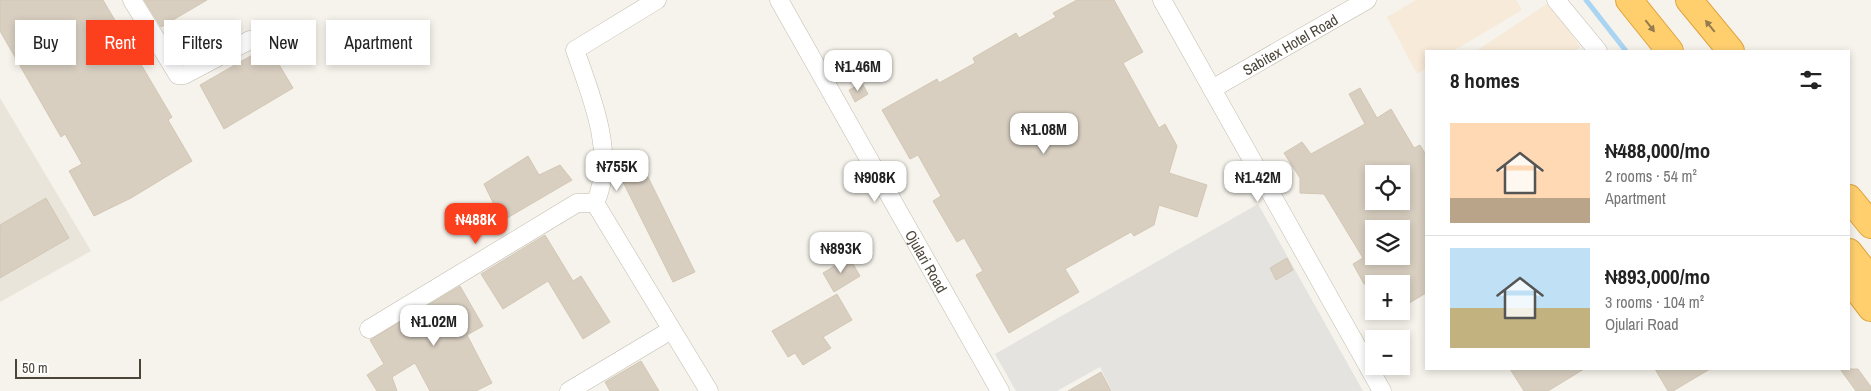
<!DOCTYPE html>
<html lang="en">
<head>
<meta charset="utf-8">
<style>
	:root { --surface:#fff; --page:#f2f2f2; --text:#222; --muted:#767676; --line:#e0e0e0; --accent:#fc3f1d }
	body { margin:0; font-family:"Archivo Narrow",sans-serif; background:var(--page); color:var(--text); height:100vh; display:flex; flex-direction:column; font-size:19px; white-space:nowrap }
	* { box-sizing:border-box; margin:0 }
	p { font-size:16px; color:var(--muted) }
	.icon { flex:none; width:28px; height:28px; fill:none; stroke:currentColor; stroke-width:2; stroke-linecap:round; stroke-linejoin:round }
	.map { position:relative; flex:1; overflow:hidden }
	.panel { position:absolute; left:1425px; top:50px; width:425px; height:320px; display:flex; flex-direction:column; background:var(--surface); border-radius:0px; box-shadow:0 2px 8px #0003 }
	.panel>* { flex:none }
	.banner { position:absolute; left:15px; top:20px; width:475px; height:45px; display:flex; gap:10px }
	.fabs { position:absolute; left:1365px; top:165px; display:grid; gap:10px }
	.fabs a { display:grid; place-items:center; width:45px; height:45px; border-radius:0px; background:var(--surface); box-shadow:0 2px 8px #0003; font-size:25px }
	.scale { position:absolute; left:15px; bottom:12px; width:126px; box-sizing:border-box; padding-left:5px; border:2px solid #4b4439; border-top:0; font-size:14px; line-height:18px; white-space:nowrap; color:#4b4439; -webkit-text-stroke:4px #fff; paint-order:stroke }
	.price { position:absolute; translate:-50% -42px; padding:0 11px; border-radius:10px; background:#fff; color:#222; font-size:16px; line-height:32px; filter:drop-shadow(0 1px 2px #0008) }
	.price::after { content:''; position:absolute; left:50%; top:30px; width:15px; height:11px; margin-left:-8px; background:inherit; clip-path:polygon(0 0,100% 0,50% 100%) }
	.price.selected { background:var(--accent); color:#fff }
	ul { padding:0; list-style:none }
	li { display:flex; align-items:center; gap:15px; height:125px; padding:0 25px }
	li+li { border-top:1px solid var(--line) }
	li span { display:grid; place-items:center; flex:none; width:140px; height:100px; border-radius:0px; color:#555 }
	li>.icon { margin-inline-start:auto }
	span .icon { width:60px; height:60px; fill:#fffc; stroke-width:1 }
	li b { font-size:21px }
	h2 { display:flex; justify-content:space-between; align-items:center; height:60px; padding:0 25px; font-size:21px }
	.chip { padding:0 18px; border-radius:0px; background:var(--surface); box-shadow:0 2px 8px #0003; font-size:18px; line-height:45px }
	.chip.selected { background:var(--accent); color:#fff }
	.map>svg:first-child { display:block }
	.residential { fill:#eae5da }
	.commercial { fill:#f7ead8 }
	.parking { fill:#e5e3e0 }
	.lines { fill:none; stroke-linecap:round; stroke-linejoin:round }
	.stream { stroke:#a9d4f2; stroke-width:5 }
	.building { fill:#d8cfc1; stroke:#d3c7b4; fill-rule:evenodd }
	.minor-casing { stroke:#c2bbae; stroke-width:19 }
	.highway-casing { stroke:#e0a43c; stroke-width:28 }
	.minor { stroke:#fff; stroke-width:18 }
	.highway { stroke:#ffcf6e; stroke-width:26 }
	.oneway { fill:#937c4e }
	.labels { text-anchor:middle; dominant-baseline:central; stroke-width:4.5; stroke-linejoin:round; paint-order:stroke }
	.street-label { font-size:15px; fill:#4b4439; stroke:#fff }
</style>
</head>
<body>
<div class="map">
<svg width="1871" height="391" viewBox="0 0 1871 391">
	<rect width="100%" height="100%" fill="#f6f3ec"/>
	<path class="residential" d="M0,98L91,251L0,302Z"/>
	<g class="commercial">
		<path d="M1416,0H1516L1522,10L1453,51H1426V68L1417,74L1387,17Z"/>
		<path d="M1550,2L1580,47L1575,51H1476Z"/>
	</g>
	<path class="parking" d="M1258,204L1363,391H1112L1100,367L1057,391H1016L995,354Z"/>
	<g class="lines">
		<path class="stream" d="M1586,0L1626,51"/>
	</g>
	<g class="building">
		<path d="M0,0H103L172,117L168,120L192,161L131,198L94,216L69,171L82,164L65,134L61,137L0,31Z"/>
		<path d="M144,0H207L161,27Z"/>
		<path d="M1077,0H1114L1143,52L1123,63L1159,128L1165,124L1177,146L1169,173L1207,185L1197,217L1159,205L1154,225L1134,236L1131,232L1065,269L1079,292L1009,333L976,275L983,271L964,238L957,242L933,201L941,196L918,155L910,159L882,110L937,79L939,83L975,63L973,58L1016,33L1019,38L1056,17L1053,13Z"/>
		<path d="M268,46L293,88L224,129L200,85Z"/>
		<path d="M862,83L868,94L855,102L849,90Z"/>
		<path d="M1360,88L1377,118L1391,109L1414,148L1420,145L1426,155V293L1401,308V284H1364L1353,264L1363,258L1324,194L1300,193V178L1284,153L1302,142L1311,154L1365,124L1349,94ZM1374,174H1401V201H1374ZM1374,229H1401V256H1374Z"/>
		<path d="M528,156L539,175L560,165L572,180L502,221L484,184Z"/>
		<path d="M643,167L695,272L673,282L621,178Z"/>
		<path d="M46,198L69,238L0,278V225Z"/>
		<path d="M545,235L573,281L581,276L610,322L583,339L548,281L503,309L481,274Z"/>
		<path d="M849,257L860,276L834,292L823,273Z"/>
		<path d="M1287,258L1293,270L1276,280L1270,268Z"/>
		<path d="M460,286L483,326L467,335L492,383L476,391H430L415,363L392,377L397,391H377L367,375L384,364L370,340Z"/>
		<path d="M837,294L852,320L823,337L831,348L803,365L795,353L788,357L772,331Z"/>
		<path d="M641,361L659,391H610L605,382Z"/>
		<path d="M1510,369H1584L1548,391H1524Z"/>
		<path d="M1655,369H1710L1673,391H1668Z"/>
		<path d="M1840,369H1858L1871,387V391H1856Z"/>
		<path d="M1101,372L1111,391H1068Z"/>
	</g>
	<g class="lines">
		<g class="minor-casing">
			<g id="minor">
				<path d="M132,0L178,75H184L250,40"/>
				<path d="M657,0L575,50C591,95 617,157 595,203L709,391"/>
				<path id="s1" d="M779,0L1000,391"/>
				<path d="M1162,0L1382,391"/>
				<path d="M1556,0L1598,51"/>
				<path id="s2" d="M1212,89L1367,0"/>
				<path d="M369,329L577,203H595"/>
				<path d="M569,391L671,330"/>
			</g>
		</g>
		<g class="highway-casing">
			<g id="highway">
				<path d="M1629,0L1670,51"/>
				<path d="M1689,0L1731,51"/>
				<path d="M1849,198L1871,225"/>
				<path d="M1849,252L1871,280"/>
				<path d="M1849,279L1871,308"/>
			</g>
		</g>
		<use href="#minor" class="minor"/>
		<use href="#highway" class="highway"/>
	</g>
	<defs><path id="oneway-solid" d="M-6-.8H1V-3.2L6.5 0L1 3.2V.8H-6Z" transform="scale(1.25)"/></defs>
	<g class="oneway">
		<use href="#oneway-solid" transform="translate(1650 26) rotate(52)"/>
		<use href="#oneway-solid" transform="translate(1710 26) rotate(-129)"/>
	</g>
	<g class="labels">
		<g class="street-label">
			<text stroke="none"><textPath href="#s2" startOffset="90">Sabitex Hotel Road</textPath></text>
			<text stroke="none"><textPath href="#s1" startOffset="300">Ojulari Road</textPath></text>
		</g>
	</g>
</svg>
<div class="fabs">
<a><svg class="icon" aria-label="locate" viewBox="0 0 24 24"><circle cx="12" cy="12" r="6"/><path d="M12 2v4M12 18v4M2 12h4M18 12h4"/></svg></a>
<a><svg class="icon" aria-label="layers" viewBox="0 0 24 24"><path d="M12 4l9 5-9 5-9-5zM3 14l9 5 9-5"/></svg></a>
<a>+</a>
<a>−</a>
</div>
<div class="scale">50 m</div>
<b class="price" style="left:858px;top:92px">₦1.46M</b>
<b class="price" style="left:1044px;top:155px">₦1.08M</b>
<b class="price" style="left:617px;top:192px">₦755K</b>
<b class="price" style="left:875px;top:203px">₦908K</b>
<b class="price" style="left:1258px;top:203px">₦1.42M</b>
<b class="price selected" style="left:476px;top:245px">₦488K</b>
<b class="price" style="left:841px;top:274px">₦893K</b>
<b class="price" style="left:434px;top:347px">₦1.02M</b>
<div class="banner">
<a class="chip">Buy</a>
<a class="chip selected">Rent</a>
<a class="chip">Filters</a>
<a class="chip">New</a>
<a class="chip">Apartment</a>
</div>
<section class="panel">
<h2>8 homes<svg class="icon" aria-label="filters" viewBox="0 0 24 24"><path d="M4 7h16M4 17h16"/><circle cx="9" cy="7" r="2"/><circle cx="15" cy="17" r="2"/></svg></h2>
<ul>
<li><span style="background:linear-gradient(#ffd9b3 75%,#b9a48a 0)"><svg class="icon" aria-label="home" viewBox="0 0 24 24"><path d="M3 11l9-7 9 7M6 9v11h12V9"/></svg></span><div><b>₦488,000/mo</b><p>2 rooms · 54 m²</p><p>Apartment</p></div></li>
<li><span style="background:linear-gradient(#bfe0f5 60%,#c2b280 0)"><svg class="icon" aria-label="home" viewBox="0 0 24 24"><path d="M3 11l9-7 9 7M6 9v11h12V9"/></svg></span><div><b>₦893,000/mo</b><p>3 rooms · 104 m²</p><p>Ojulari Road</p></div></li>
</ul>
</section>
</div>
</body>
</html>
